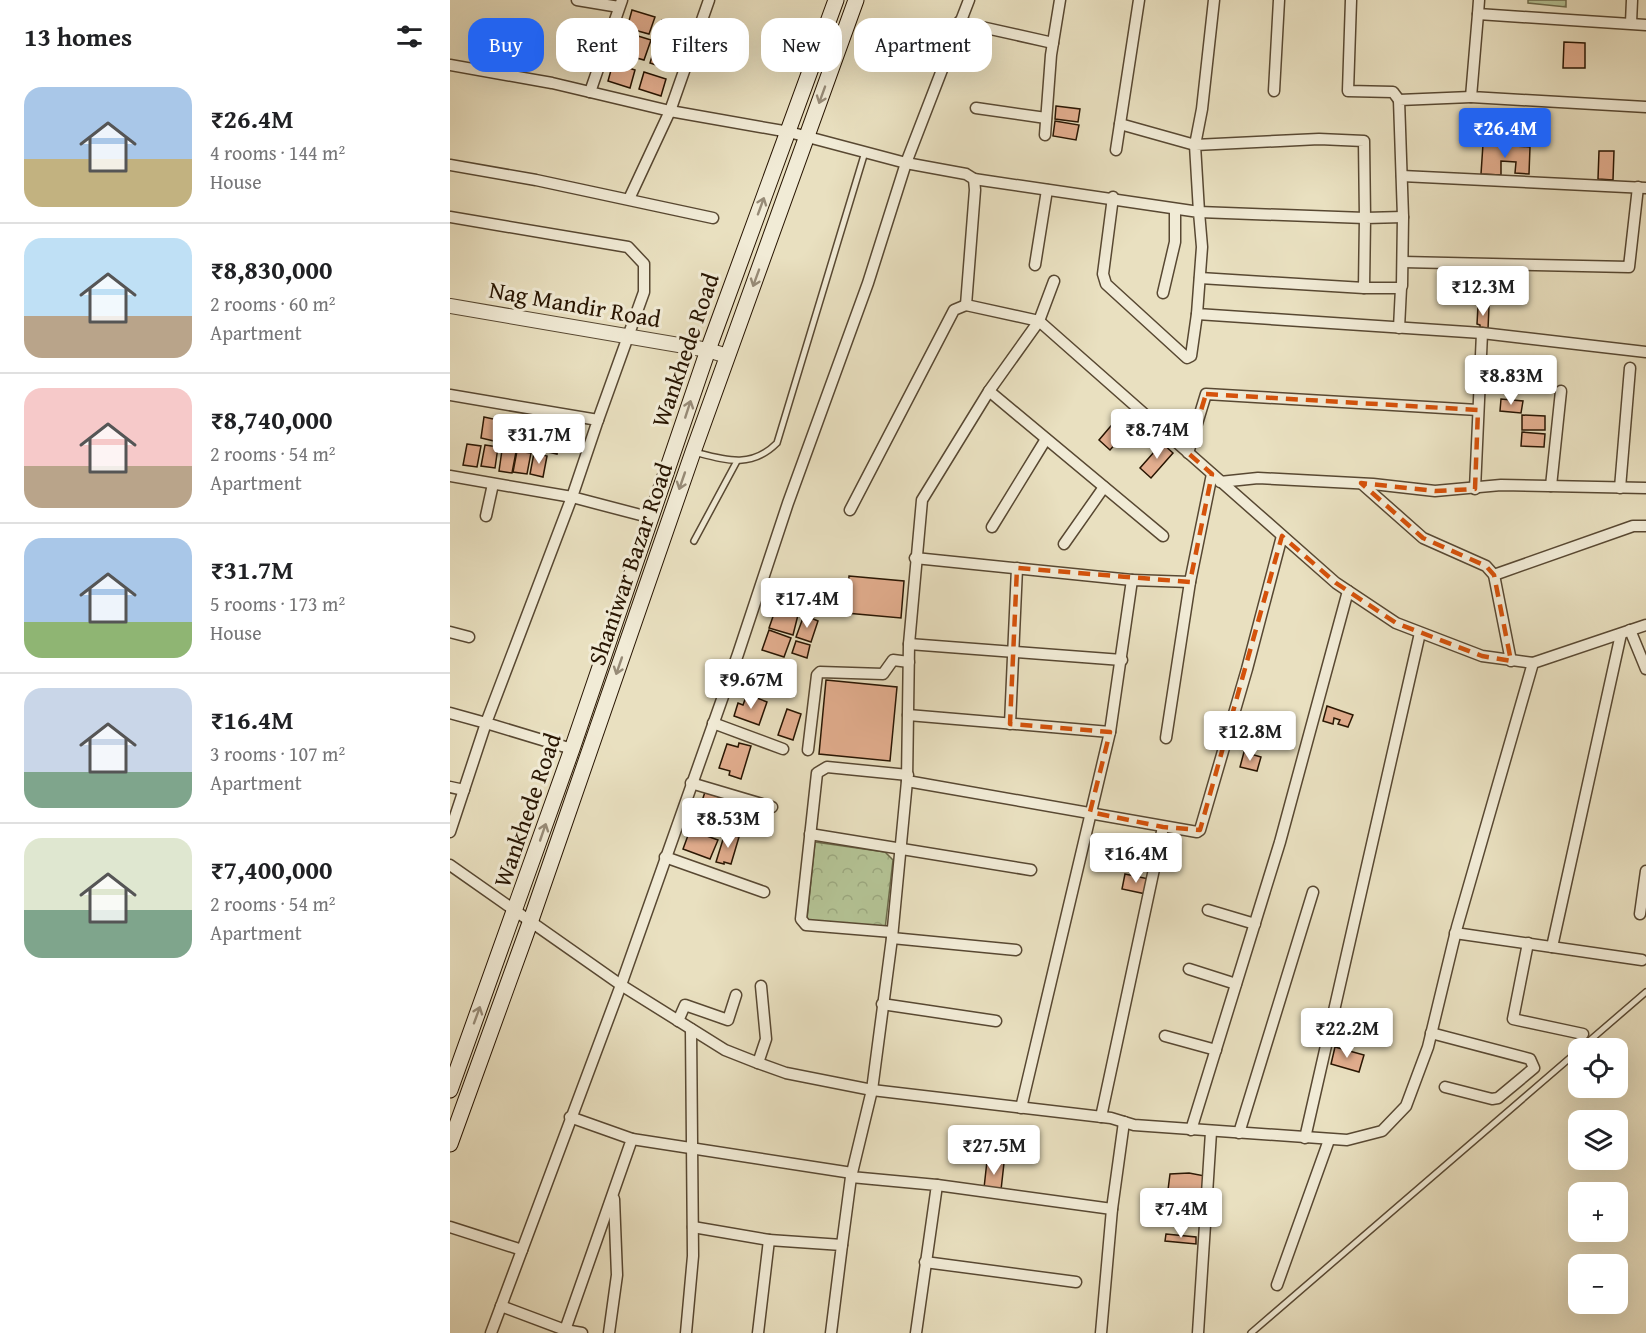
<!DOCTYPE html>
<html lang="en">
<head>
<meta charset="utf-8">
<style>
	:root { --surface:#fff; --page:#f2f2f2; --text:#202124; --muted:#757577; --line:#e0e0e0; --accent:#2563eb }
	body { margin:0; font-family:"Gentium Book Plus",serif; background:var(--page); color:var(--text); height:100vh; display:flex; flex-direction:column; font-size:22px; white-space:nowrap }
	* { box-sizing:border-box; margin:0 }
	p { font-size:20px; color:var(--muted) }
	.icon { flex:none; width:33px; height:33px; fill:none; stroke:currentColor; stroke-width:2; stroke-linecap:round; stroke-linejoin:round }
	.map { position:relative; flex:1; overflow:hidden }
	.drawer { display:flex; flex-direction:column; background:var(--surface); width:450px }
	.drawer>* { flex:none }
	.banner { position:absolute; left:18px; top:18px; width:570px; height:54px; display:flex; gap:12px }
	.controls { position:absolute; left:1118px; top:1038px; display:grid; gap:12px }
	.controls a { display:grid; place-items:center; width:60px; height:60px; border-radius:12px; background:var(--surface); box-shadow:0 6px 24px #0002; font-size:30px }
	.price { position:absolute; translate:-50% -51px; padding:0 14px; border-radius:6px; background:#fff; color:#222; font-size:20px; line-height:39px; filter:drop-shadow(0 2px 3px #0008) }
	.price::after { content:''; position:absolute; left:50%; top:36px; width:18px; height:14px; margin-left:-9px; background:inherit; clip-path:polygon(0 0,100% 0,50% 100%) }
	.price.current { background:var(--accent); color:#fff }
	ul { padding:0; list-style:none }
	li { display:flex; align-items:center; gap:18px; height:150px; padding:0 24px }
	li+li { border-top:2px solid var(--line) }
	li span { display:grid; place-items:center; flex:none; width:168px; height:120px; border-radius:18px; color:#555 }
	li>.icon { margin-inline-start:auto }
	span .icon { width:72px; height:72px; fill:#fffc; stroke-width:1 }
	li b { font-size:26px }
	h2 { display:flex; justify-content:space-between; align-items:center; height:72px; padding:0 24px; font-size:26px }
	.chip { padding:0 21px; border-radius:18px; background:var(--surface); box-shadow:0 6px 24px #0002; font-size:21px; line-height:54px }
	.chip.current { background:var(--accent); color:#fff }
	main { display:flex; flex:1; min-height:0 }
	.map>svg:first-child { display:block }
	.forest { fill:url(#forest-crowns); stroke:#6e6c4c; stroke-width:1.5 }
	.building { fill:#e3ae8f; stroke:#281502; stroke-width:1.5 }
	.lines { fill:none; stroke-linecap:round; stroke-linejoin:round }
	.service-casing { stroke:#584832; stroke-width:8 }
	.minor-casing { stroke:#584832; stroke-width:13 }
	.tertiary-casing { stroke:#584832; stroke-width:16 }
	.secondary-casing { stroke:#281502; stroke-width:17 }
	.service { stroke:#f1ebd6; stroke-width:5 }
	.minor { stroke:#f1ebd6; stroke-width:10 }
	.tertiary { stroke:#f1ebd6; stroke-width:14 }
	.secondary { stroke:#f1ebd6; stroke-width:15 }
	.oneway { stroke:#978b77 }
	.marked { fill:none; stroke:#d5520b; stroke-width:4.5; stroke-dasharray:12 8; stroke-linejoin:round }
	.labels { text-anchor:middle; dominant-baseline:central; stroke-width:6; stroke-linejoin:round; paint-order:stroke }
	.street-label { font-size:24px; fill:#281502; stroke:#f1ebd6 }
</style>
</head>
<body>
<main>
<section class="drawer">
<h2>13 homes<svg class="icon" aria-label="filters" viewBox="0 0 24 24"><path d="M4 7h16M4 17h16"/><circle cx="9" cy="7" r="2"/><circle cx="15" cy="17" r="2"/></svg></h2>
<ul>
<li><span style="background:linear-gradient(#a9c7e8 60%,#c2b280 0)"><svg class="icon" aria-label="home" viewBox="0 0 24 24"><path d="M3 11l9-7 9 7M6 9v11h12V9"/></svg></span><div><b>₹26.4M</b><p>4 rooms · 144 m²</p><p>House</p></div></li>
<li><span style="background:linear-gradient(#bfe0f5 65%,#b9a48a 0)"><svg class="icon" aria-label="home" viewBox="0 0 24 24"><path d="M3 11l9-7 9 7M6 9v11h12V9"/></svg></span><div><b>₹8,830,000</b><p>2 rooms · 60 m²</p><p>Apartment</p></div></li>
<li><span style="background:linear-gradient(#f6c9c9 65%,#b9a48a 0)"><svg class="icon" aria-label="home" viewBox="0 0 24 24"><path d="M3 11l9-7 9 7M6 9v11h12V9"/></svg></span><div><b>₹8,740,000</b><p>2 rooms · 54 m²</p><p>Apartment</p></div></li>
<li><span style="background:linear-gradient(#a9c7e8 70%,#8fb573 0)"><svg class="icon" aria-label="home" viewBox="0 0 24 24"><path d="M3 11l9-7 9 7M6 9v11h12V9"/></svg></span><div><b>₹31.7M</b><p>5 rooms · 173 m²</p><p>House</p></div></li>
<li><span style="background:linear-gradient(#c9d6e8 70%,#7fa58c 0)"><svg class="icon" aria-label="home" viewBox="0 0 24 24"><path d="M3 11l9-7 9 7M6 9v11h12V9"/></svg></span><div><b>₹16.4M</b><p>3 rooms · 107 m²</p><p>Apartment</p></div></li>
<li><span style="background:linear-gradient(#dfe7d0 60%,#7fa58c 0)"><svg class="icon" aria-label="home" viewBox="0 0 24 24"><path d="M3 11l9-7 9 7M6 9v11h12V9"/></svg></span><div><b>₹7,400,000</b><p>2 rooms · 54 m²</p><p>Apartment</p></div></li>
</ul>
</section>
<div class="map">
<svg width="1196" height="1333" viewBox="0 0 1196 1333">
	<defs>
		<pattern id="forest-crowns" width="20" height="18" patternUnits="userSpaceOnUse" patternTransform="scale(1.5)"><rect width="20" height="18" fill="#b4c395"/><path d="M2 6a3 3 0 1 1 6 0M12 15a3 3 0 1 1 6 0" fill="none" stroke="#9ba77f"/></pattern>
	</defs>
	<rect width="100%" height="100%" fill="#e9e0c0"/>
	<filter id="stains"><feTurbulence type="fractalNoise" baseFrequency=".00333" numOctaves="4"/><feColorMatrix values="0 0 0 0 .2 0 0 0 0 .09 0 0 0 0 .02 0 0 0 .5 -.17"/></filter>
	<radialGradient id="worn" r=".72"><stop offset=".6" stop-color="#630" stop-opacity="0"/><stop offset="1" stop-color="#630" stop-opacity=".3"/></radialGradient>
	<g class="forest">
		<path d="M1078,0H1116V7L1078,3Z"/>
		<path d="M365,842L435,852L443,860L435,929L362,923L357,919Z"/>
	</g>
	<g class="building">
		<path d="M182,10L205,17L199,34L177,28Z"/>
		<path d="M212,20L234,27L229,44L206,37Z"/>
		<path d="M175,32L201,40L194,60L169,53Z"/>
		<path d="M1114,42L1135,43V68H1113Z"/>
		<path d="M205,46L228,53L222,70L200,63Z"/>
		<path d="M163,63L185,70L180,88L158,81Z"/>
		<path d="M194,72L216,79L211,96L189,89Z"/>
		<path d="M606,106L630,109L628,122L605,119Z"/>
		<path d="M605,121L629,125L626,140L603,136Z"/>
		<path d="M1033,144L1080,147L1079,174L1065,173L1066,162L1051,161V175L1031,174Z"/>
		<path d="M1149,151H1164L1163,180L1148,179Z"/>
		<path d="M1028,306H1039L1038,329H1030V325L1027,324Z"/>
		<path d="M1051,399L1073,401L1071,413L1050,411Z"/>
		<path d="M671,414L682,425L660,450L649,440Z"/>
		<path d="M1072,415L1095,416V430H1072Z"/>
		<path d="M34,417L48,420L44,441L31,438Z"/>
		<path d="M80,427L94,429L90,450L76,448Z"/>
		<path d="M97,430L111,433L107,454L93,451Z"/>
		<path d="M1072,432L1095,434L1094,447L1071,446Z"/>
		<path d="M712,443L723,453L701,478L690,468Z"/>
		<path d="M17,444L31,446L27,467L13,465Z"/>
		<path d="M35,445L48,447L45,468L31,466Z"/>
		<path d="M52,450L66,452L62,473L49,471Z"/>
		<path d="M67,451L81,453L77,474L63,472Z"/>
		<path d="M84,453L97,456L93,477L80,474Z"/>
		<path d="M399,576L454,581L451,618L396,613Z"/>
		<path d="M326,608L348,615L343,635L319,628Z"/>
		<path d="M354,615L368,621L361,642L346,637Z"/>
		<path d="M319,630L341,638L334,657L312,650Z"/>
		<path d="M346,641L360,645L357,658L342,653Z"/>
		<path d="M376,680L447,687L440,761L369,754Z"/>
		<path d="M297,694L317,702L309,725L284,716L288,703L293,705Z"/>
		<path d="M877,706L903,715L898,727L888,724L890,720L884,718L883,724L873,721Z"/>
		<path d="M337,709L351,714L343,740L328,735Z"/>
		<path d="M289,743L301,746L291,779L279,775L280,771L269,768L277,744L288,747Z"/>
		<path d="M794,752L811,757L807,771L790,767Z"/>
		<path d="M255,792L281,801L275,819L249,810Z"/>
		<path d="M286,801L297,805L292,824L286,822L284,829L278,828Z"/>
		<path d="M247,814L270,823L266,835L248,829L250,823L245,821Z"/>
		<path d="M240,830L268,840L260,859L233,849Z"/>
		<path d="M275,833L289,837L281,864L274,862V864L266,862Z"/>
		<path d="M675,874L699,879L696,894L672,889Z"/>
		<path d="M885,1047L914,1055L909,1072L881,1064Z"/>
		<path d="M537,1161L554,1163L551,1190L534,1188Z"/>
		<path d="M739,1173L755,1176L752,1196L718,1190L720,1174Z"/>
		<path d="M716,1234L746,1237V1244L715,1241Z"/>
	</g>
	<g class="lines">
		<g class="service-casing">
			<g id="service">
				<path d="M244,452C275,460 301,469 327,443L415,152"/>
				<path d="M244,541L287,461"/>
				<path d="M1131,1048L1196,992"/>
				<path d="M801,1333L1128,1051"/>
			</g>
		</g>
		<g class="minor-casing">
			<g id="minor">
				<path d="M127,0L169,7"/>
				<path d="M901,0L898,91L943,92L949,100"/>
				<path d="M1029,0L1028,14L1196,25"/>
				<path d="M1028,14L1021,97L1196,107"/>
				<path d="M509,22L603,43"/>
				<path d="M1181,23L1182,0"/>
				<path d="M0,65L102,83L220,111L339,132L456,163L516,174L524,179L525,190L516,305L589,321L886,583L946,623L1032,656L1083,663"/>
				<path d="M824,91L829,0"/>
				<path d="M140,92L172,0"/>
				<path d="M526,108L596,118"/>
				<path d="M670,124L745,145L752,109L764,0"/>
				<path d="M595,135L601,55L610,0"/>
				<path d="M869,139L914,141L915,218L749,212L745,145Z"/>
				<path d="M666,150L689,0"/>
				<path d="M0,165L86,180L263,218"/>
				<path d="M952,176L1196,188"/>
				<path d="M524,179L749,212L752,247L747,314L1032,333L1196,352"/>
				<path d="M663,197L653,274L656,284L737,358L741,356L747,314"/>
				<path d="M179,199L220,111L259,0"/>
				<path d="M0,217L178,247L194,264V292L148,420"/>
				<path d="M953,262L1179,267L1188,187"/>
				<path d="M585,265L597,190"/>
				<path d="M750,278L914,288L915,218L953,217"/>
				<path d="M914,288H950L952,286L953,217L949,100L1021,97"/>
				<path d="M713,293L725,242V209"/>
				<path d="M949,328L951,288"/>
				<path d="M539,391L713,536"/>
				<path d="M0,395L148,420L122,497L202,518"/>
				<path d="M738,453L756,394L1028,410"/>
				<path d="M0,476L122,497L36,723L122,749"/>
				<path d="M770,482L808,478L923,484L985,491L1051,485L1196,488"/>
				<path d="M912,484L973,538L1036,566L1044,575L1061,661"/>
				<path d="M1101,486L1111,391"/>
				<path d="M1170,488L1180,368"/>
				<path d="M1025,489L1032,333"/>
				<path d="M400,510L504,310L516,305"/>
				<path d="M36,516L43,484"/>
				<path d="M542,527L596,439"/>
				<path d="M614,544L654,487"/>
				<path d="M465,558L682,580"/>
				<path d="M1044,575L1183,526H1196"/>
				<path d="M1180,630L1196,669"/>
				<path d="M0,632L19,637"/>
				<path d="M459,644L672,660"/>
				<path d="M0,713L36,723L0,832"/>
				<path d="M458,715L660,732"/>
				<path d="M263,723L333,749"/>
				<path d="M560,724L567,568"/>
				<path d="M716,738L740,582"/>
				<path d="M358,750L367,675L370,672L433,674L443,660L459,662"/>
				<path d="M457,781L747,832L750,830L797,669L832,536"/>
				<path d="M241,783L322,807"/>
				<path d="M0,787L14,790"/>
				<path d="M360,834L581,870"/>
				<path d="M215,857L314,892"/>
				<path d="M0,865L171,985L275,1050L308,1063L336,1073L422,1090L661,1118L684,1125L897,1140L932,1131L956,1106L978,1047L1007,927L1083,663L1196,625"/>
				<path d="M758,910L805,924"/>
				<path d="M1190,914L1196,871"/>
				<path d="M442,932L356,925L351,919L367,773L377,767L458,775"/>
				<path d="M1005,933L1192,960"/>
				<path d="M442,938L566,950"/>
				<path d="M1078,943L1063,1019L1133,1034"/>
				<path d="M1102,947L1171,634"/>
				<path d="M739,969L786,984"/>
				<path d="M432,1004L546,1021"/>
				<path d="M228,1021L235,1005L278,1020L286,995"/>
				<path d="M981,1033L1080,1059L1084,1068L1048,1098L1042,1099L995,1087"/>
				<path d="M715,1036L766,1050"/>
				<path d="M308,1063L316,1039L311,986"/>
				<path d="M571,1108L660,732L682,580L740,582L762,474"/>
				<path d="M651,1117L713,827"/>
				<path d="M741,1130L830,842L898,591"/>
				<path d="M789,1133L863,892"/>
				<path d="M855,1138L970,633"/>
				<path d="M182,1139L402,1173"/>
				<path d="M487,1185L662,1209"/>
				<path d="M0,1227L72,1250"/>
				<path d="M243,1227L319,1240L308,1333"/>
				<path d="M319,1240L392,1245L381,1333"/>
				<path d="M392,1245L401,1177"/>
				<path d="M475,1262L626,1282"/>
				<path d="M827,1285L879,1140"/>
				<path d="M51,1306L115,1330L132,1333"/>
				<path d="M41,1333L171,985L288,654L338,503L418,283L456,163L519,0"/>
				<path d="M114,1333L182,1139L120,1117"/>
				<path d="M159,1333L167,1275L164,1199"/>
				<path d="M236,1333L243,1256L241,1029"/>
				<path d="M466,1333L487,1185L401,1177L422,1090L442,938L457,781L459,644L472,500L539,391L589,321L604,281"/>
				<path d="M651,1333L662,1209L674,1122"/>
				<path d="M748,1333L761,1132"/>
			</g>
		</g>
		<g class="tertiary-casing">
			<path id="tertiary" d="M0,306L258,350L277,356"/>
		</g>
		<g class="secondary-casing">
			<g id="secondary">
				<path d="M0,1090L122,749L258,350L386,0"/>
				<path d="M0,1144L81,920L243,452L406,0"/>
			</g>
		</g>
		<use href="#service" class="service"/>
		<use href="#minor" class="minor"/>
		<use href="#tertiary" class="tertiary"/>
		<use href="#secondary" class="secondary"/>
	</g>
	<defs><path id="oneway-shaft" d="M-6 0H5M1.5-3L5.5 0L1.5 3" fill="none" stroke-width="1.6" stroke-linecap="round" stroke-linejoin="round" transform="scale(1.5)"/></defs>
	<g class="oneway">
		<use href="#oneway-shaft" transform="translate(372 95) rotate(110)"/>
		<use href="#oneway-shaft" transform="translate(311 206) rotate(-70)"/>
		<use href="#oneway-shaft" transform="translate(306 278) rotate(110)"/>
		<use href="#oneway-shaft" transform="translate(238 409) rotate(-72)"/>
		<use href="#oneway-shaft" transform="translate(232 481) rotate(109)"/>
		<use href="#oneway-shaft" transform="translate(169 666) rotate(109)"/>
		<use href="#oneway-shaft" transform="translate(93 832) rotate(-71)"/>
		<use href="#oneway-shaft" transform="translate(27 1015) rotate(-70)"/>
	</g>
	<path class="marked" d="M756,394L1028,410L1025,489L985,491L911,483L973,538L1036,566L1044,575L1061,661L1032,656L946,623L886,583L832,536L750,830L713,827L640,812L660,732L560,724L567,568L740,582L762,474L738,453Z"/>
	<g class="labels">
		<g class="street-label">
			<text transform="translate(125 304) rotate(10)">Nag Mandir Road</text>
			<text transform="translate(235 350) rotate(-71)">Wankhede Road</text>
			<text transform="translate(180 564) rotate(-71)">Shaniwar Bazar Road</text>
			<text transform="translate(77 810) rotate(-71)">Wankhede Road</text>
		</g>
	</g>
	<rect width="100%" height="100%" filter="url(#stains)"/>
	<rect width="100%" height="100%" fill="url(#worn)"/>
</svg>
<div class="controls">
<a><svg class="icon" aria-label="locate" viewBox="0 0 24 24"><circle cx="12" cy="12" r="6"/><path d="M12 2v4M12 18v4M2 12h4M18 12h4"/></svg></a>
<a><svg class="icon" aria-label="layers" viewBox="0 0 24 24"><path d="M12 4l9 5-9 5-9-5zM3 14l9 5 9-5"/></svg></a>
<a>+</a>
<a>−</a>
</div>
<b class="price current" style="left:1055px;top:159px">₹26.4M</b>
<b class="price" style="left:1033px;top:317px">₹12.3M</b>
<b class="price" style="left:1061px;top:406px">₹8.83M</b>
<b class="price" style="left:707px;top:460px">₹8.74M</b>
<b class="price" style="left:89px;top:465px">₹31.7M</b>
<b class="price" style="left:357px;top:629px">₹17.4M</b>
<b class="price" style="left:301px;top:710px">₹9.67M</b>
<b class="price" style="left:800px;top:762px">₹12.8M</b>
<b class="price" style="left:278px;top:849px">₹8.53M</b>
<b class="price" style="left:686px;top:884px">₹16.4M</b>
<b class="price" style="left:897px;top:1059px">₹22.2M</b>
<b class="price" style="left:544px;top:1176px">₹27.5M</b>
<b class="price" style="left:731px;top:1239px">₹7.4M</b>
<div class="banner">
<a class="chip current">Buy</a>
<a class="chip">Rent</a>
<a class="chip">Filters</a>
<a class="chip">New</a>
<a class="chip">Apartment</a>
</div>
</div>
</main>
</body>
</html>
